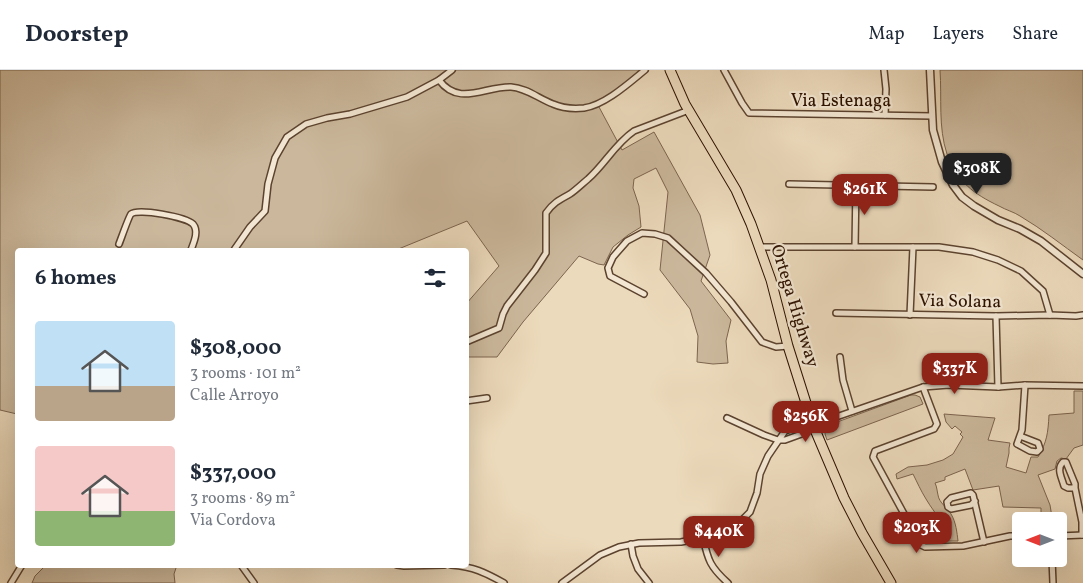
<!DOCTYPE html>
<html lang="en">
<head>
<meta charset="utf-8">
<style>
	:root { --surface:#fff; --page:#f6f6f7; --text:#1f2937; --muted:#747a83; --line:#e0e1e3; --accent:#8f2418 }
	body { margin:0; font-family:Vollkorn,serif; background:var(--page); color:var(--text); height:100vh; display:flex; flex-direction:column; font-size:19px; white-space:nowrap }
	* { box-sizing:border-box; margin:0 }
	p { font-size:16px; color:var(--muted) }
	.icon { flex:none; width:28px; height:28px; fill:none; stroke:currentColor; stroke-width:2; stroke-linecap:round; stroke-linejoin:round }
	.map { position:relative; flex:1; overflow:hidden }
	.side { position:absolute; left:15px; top:178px; width:454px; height:320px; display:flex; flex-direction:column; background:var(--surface); border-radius:5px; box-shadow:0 5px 20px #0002 }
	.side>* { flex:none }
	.needle { width:32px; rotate:270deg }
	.fabs { position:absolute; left:1012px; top:442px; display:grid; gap:10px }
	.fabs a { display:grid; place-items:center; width:55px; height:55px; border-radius:5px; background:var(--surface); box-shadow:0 5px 20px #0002; font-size:25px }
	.price { position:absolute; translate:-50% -42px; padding:0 11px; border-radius:10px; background:var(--accent); color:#fff; font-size:16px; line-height:32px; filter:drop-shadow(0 1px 2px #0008) }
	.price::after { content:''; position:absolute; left:50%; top:30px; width:15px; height:11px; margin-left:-8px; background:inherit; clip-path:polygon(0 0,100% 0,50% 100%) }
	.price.active { background:#222; color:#fff }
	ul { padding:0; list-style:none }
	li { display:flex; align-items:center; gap:15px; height:125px; padding:0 20px }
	li span { display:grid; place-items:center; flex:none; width:140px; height:100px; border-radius:5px; color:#555 }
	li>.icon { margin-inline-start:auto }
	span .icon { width:60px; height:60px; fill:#fffc; stroke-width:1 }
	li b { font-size:21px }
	h2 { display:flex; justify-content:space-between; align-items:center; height:60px; padding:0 20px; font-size:21px }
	header { display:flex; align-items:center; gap:30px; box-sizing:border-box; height:70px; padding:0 25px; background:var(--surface); border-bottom:1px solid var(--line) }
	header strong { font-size:24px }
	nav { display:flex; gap:28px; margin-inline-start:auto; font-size:18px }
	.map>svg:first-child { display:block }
	.green { fill:#cbb89c; stroke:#7c644e }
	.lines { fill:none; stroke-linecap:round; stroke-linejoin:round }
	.minor-casing { stroke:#5c432f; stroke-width:8 }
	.tertiary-casing { stroke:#5c432f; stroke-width:9 }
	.primary-casing { stroke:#2c1100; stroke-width:11 }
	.minor { stroke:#f3e7d3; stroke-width:5 }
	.tertiary { stroke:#f3e7d3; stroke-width:6 }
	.primary { stroke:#ecdabc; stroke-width:9 }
	.labels { text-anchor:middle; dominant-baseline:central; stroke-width:4.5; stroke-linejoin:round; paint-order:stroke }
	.street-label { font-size:18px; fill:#2c1100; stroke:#f3e7d3 }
</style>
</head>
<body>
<header>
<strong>Doorstep</strong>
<nav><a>Map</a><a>Layers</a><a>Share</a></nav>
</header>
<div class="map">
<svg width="1083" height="513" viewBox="0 0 1083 513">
	<rect width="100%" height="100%" fill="#ecdabc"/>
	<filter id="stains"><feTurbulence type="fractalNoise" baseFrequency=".004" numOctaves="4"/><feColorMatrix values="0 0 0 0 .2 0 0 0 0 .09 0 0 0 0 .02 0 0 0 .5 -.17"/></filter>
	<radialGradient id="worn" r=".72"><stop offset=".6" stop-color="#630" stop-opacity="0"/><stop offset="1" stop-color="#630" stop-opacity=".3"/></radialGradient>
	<g class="green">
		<path d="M0,0H644L599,37L622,80L654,62L700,145L710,185L701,211L731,250L726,271L728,293L713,294L697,292L698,266L690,239L660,200L668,122L656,98L634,109L633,118L639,136L641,157L628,165L613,177L604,195L598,194L579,186L523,252L497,287H466V234L499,196L467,151L396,180H18L17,344L0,340Z"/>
		<path d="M940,0H1083V190C1062,175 1042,159 1020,146C1014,142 1006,140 999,136C974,124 957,112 947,84C938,57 942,28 940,0Z"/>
		<path d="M1074,321H1083V375L1074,378L1066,389L1061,388L1057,391L1055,399L1038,405L1050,435L1052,447L1057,448V451H1041V438L1003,437L999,416L973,420L965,399L945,407V410L935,413C937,417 937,421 938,425C939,433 948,438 951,444C956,452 957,463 958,471H945C944,450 936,446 926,429C921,421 917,412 913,404L897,409L896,404L908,397L927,395L943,390L953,384L963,367L960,364L962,362L955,356L952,359L946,352L944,344L995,348L988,370L1010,373L1009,378V383L1006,397L1026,403L1031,387H1038C1047,372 1048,363 1049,345L1074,343Z"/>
		<path d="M911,325H915L920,327L923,334L827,370L825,364L826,358L829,355Z"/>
		<path d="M46,495H177L174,504L175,513H32L35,506Z"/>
	</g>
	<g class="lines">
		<g class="minor-casing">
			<g id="minor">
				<path d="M724,0L742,33L749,43L932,46"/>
				<path d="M884,0L886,19L885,45"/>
				<path d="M439,10C459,37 485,16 511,17C527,18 539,29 553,34C562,38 574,39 584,38C605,35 629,13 645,0"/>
				<path d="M789,114L933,117"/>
				<path d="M119,174C121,169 129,146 131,144C138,138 186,147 193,154C199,161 194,172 191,180"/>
				<path d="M760,177H939L973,182L998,190L1021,201L1043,221L1050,245"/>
				<path d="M855,177L856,115"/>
				<path d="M234,180L250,157L265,141L268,114L275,88L287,67L306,54L327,48L350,44L407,27L439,10L452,0"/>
				<path d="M644,224L610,206L608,198L613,187L627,171L642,163L655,164L668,168L706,203L731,232L762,272L776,277L788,276"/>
				<path d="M836,243L996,246L1050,245L1076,246L1083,245"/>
				<path d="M910,245L913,177"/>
				<path d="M996,246L998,317"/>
				<path d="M466,272L499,258L503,244L507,236L535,200L546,183V143C553,133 559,130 570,124C576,120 582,114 588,109C605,94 615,74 634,61L689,40"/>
				<path d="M840,287L843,310L852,341"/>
				<path d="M923,317L937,354L934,359L875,381L873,387L921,475L925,477L963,476L1010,466H1021"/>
				<path d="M466,331L487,328"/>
				<path d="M727,348L764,365L778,370H785L807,362L813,355L923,317L949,315L998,317L1025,315L1083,316"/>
				<path d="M1020,366L1038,373L1040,379L1037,382L1030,381L1017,374L1022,360L1025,315"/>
				<path d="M1075,418H1068L1064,416C1062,408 1056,399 1063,392H1066L1075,414V418L1082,452V465"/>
				<path d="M975,431L971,435L951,439L948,437L947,432L951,428L971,423L973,425L984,472"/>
				<path d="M1059,466L1083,465"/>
				<path d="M703,468C708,490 710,497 728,513"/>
				<path d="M631,474L633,486L638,499L649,513"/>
				<path d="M1052,489L1053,513"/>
				<path d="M241,495L254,513"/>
				<path d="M397,495L404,496L444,495"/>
				<path d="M451,495C474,497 484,502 504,513"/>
				<path d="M11,513L22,495"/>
				<path d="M562,513L600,485L619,477L639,473L681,472L718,465L733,459L750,442L757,423L760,404L768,386L785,361L804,354L813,355"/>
			</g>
		</g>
		<g class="tertiary-casing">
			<path id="tertiary" d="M930,0L933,60L942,92L953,115L962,127L974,136L998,150L1020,159L1041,171L1083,204"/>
		</g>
		<g class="primary-casing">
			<path id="primary" d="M670,0L685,34L736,120L751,154L771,210L788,276L813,355L844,428L862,463L891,513"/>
		</g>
		<use href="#minor" class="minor"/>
		<use href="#tertiary" class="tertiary"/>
		<use href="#primary" class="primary"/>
	</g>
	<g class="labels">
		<g class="street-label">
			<text x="841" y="31">Via Estenaga</text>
			<text transform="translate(960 232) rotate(1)">Via Solana</text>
			<text transform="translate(794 236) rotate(73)">Ortega Highway</text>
		</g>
	</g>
	<rect width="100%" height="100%" filter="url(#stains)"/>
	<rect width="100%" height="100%" fill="url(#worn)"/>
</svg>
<div class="fabs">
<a><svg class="needle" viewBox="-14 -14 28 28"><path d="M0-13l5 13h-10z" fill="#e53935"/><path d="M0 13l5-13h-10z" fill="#747a83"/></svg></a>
</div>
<b class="price active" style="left:977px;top:125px">$308K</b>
<b class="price" style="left:865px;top:146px">$261K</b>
<b class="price" style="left:955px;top:325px">$337K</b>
<b class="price" style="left:806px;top:373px">$256K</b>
<b class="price" style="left:917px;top:484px">$203K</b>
<b class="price" style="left:719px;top:488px">$440K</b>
<section class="side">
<h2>6 homes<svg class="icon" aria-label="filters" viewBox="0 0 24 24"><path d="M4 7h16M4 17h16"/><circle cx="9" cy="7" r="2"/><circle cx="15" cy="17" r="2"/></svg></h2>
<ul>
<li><span style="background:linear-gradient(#bfe0f5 65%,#b9a48a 0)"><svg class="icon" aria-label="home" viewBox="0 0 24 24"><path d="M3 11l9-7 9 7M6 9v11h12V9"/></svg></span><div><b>$308,000</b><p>3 rooms · 101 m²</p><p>Calle Arroyo</p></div></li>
<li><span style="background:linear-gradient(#f6c9c9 65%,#8fb573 0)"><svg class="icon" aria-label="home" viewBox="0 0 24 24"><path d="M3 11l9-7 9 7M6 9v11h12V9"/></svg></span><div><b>$337,000</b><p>3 rooms · 89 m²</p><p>Via Cordova</p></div></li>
</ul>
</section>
</div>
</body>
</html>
